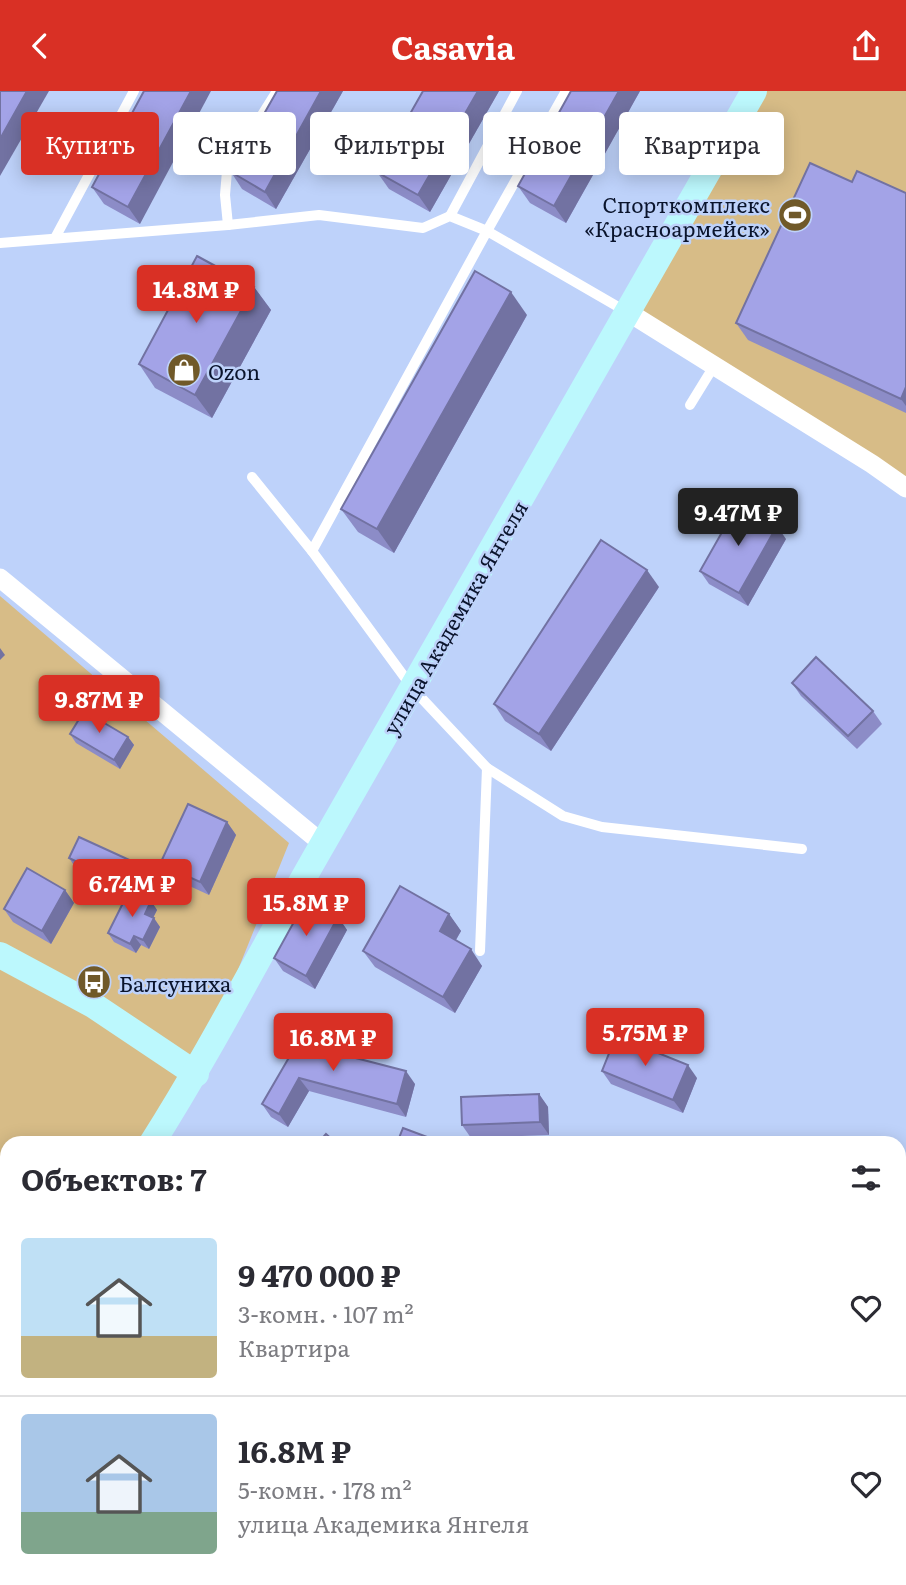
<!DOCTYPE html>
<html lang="ru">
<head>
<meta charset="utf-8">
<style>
	:root { --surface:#fff; --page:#f2f2f3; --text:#2b2b33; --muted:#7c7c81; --line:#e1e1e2; --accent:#d93025 }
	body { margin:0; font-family:Literata,serif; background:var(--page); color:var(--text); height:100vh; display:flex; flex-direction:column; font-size:26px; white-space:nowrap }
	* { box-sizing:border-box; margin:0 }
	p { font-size:23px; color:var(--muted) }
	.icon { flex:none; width:38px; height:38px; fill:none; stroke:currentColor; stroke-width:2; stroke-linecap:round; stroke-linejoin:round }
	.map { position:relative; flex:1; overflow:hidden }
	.drawer { position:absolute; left:0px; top:1045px; width:906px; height:450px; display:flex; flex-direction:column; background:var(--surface); border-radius:21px 21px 0 0; box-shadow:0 4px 18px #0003 }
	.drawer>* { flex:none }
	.hud { position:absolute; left:21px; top:21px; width:864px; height:63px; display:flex; gap:14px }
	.price { position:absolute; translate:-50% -60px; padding:0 16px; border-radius:7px; background:var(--accent); color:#fff; font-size:23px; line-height:46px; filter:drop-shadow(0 2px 4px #0008) }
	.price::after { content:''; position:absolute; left:50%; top:42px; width:21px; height:16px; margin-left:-10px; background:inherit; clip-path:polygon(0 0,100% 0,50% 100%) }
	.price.active { background:#222; color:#fff }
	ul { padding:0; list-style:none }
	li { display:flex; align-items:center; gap:21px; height:175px; padding:0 21px }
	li+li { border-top:2px solid var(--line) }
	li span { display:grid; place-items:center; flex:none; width:196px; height:140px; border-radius:7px; color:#555 }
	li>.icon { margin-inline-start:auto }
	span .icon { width:84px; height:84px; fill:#fffc; stroke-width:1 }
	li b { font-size:30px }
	h2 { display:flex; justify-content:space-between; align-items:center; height:84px; padding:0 21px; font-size:30px }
	.chip { padding:0 24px; border-radius:7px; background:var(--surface); box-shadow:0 4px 18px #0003; font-size:24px; line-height:63px }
	.chip.active { background:var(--accent); color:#fff }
	header { display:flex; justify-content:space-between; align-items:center; height:91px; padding:0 21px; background:var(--accent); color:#fff; font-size:32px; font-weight:700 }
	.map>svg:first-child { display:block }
	.green { fill:#d7bc87 }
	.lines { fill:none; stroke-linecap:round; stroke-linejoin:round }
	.river { stroke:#bb635f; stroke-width:35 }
	.lane { stroke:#fff; stroke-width:10 }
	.street { stroke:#fff; stroke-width:19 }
	.secondary { stroke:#bcf8fd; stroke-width:26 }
	.wall { fill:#8c8cc7 }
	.shaded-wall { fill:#7272a2 }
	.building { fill:#a3a3e7; stroke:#7272a2; stroke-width:2 }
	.labels { text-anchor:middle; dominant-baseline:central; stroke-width:5; stroke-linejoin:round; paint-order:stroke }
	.poi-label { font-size:21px; fill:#0a142c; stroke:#bed2fa; text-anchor:start }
	.street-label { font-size:21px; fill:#0a142c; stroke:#bed2fa }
</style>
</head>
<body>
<header><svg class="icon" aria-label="back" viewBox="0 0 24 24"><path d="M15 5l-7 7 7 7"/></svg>Casavia<svg class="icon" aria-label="share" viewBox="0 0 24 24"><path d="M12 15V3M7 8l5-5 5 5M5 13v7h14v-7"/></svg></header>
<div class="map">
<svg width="906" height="1494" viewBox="0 0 906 1494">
	<rect width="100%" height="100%" fill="#bed2fa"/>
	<g class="green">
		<path d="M754,0H906V397L628,221Z"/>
		<path d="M0,505L289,752L196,983L152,1052H7V1165H0Z"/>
		<path d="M906,1423V1494H834L841,1488H900V1430Z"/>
	</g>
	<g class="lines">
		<g class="river">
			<path d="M900,1354L906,1352"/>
			<path d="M711,1494L717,1488"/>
		</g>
		<g class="lane">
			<path d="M450,125L517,0"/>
			<path d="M228,134L225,104L227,80L277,0"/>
			<path d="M55,147L134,0"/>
			<path d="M0,152L228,134L319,124L423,137L450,125L487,140L566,0"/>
			<path d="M690,314L714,275"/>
			<path d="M252,386L312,460L414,599L487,677L563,725L602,736L802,758"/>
			<path d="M312,460L487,140L627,221"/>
			<path d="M480,860L487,677"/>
		</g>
		<g class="street">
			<path d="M628,221L872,373L906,397"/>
			<path d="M0,487L323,753"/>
			<path d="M0,1236L7,1238"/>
		</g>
		<g class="secondary">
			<path d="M0,864L93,914L196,983"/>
			<path d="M152,1052C214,954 266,851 324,751C469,501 611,250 754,0"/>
			<path d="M0,1292L7,1281"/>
		</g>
	</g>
	<g class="wall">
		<path d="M144,0L140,133L104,113L92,96Z"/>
		<path d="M277,0H343L276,118L242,98L231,81Z"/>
		<path d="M423,0H499L430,121L389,98L377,81Z"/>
		<path d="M571,0H640L566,132L530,112L518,95Z"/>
		<path d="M852,91L906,102V322L748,249L736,232Z"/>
		<path d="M254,196L271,219L212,327L155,297L139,273Z"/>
		<path d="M527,224L394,462L358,441L341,418Z"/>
		<path d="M786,448L748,515L709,493L700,480Z"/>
		<path d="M659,496L551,660L505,630L494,613Z"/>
		<path d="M792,592L873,620L882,633L857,658L801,605Z"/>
		<path d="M70,643L128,646L134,654L120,678L76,652Z"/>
		<path d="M227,731L236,744L209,804L170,786L160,773Z"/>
		<path d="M69,767L142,781L133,801L151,810L157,819L153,827L160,836L149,858L141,854L136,862L114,851L108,842L128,801L75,776Z"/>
		<path d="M65,799L74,812L51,853L13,831L4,818Z"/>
		<path d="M449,823L461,840L456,849L482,875L455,922L375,876L363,860Z"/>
		<path d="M338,826L347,839L315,898L283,880L274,867Z"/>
		<path d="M326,942L335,955L331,961L415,993L406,1026L309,1000L288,1036L271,1026L262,1013Z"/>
		<path d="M602,980L697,987L683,1022L611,993Z"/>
		<path d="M539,1003L548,1016L549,1044L471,1047L462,1034Z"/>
	</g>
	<g class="shaded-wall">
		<path d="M27,0H49L0,85V48Z"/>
		<path d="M191,0H211L140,133L128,116Z"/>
		<path d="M321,0H343L276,118L265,101Z"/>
		<path d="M478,0H499L430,121L418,104Z"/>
		<path d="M619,0H640L566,132L554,115Z"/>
		<path d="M254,196L271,219L212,327L195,304Z"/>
		<path d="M511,201L527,224L394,462L377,438Z"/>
		<path d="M906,296V315L901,308Z"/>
		<path d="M777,435L786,448L748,515L739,502Z"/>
		<path d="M647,479L659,496L551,660L539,643Z"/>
		<path d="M0,557L5,564L0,569Z"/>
		<path d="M128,646L134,654L120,678L114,669Z"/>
		<path d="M227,731L236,744L209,804L200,791Z"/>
		<path d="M136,772L142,781L132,803L126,794Z"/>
		<path d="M65,799L74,812L51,853L42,840Z"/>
		<path d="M151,810L157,819L151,831L145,823Z"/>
		<path d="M449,823L461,840L451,857L440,840Z"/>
		<path d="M338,826L347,839L315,898L306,885Z"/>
		<path d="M154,827L160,836L149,858L143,849Z"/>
		<path d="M134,845L141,854L136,862L130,853Z"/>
		<path d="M471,858L482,875L455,922L443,906Z"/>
		<path d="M326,942L335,955L326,970L317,957Z"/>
		<path d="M688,974L697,987L683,1022L673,1009Z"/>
		<path d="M406,980L415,993L406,1026L397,1013Z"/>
		<path d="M299,987L309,1000L288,1036L279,1023Z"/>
		<path d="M539,1003L548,1016L549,1044L540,1031Z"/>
		<path d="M39,1488H50L46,1494H35Z"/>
	</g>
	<g class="building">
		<path d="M0,0H27L0,48Z"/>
		<path d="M144,0H191L128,116L92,96Z"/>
		<path d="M277,0H321L265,101L231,81Z"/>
		<path d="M423,0H478L418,104L377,81Z"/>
		<path d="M571,0H619L554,115L518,95Z"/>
		<path d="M810,72L852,91L857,80L906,102V296L901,308L736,232Z"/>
		<path d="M197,165L254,196L195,304L139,273Z"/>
		<path d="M475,180L511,201L377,438L341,418Z"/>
		<path d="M738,413L777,435L739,502L700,480Z"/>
		<path d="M601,449L647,479L539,643L494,613Z"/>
		<path d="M816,566L873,620L848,645L792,592Z"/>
		<path d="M84,620L128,646L114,669L70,643Z"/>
		<path d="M188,713L227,731L200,791L160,773Z"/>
		<path d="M79,746L136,772L126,794L69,767Z"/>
		<path d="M27,777L65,799L42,840L4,818Z"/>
		<path d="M400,795L449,823L440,840L471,858L443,906L363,860Z"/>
		<path d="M129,800L151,810L145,823L154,827L143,849L134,845L130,853L108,842Z"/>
		<path d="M306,809L338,826L306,885L274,867Z"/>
		<path d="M309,932L326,942L317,957L406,980L397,1013L299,987L279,1023L262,1013Z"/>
		<path d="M616,945L688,974L673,1009L602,980Z"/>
		<path d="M539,1003L540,1031L462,1034L461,1006Z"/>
		<path d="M403,1037L438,1050L437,1052H397Z"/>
		<path d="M326,1043L336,1052H318Z"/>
		<path d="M7,1475V1488H39L35,1494H0V1487Z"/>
	</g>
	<defs>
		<g id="stadium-disc" transform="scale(1.75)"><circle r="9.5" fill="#705929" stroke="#bed2fa"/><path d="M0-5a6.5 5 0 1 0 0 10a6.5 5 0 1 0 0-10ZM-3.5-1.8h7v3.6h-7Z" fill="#fff"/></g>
		<g id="shop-disc" transform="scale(1.75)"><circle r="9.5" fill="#705929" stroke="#bed2fa"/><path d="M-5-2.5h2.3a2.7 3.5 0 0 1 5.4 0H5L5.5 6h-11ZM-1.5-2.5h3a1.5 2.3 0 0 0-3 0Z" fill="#fff"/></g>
		<g id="bus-disc" transform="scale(1.75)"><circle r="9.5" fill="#705929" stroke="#bed2fa"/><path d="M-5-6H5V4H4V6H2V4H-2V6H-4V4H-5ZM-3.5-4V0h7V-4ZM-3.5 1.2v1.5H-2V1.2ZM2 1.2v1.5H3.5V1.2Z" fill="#fff"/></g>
	</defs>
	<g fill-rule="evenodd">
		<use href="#stadium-disc" x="795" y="124"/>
		<use href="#shop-disc" x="184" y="279"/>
		<use href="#bus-disc" x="94" y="891"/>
	</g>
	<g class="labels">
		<g class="poi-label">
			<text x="770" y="112" text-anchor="end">Спорткомплекс<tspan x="770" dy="24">«Красноармейск»</tspan></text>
			<text x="208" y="279">Ozon</text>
			<text x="119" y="891">Балсуниха</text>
		</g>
		<g class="street-label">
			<text transform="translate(454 526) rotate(-60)">улица Академика Янгеля</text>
		</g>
	</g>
</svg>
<b class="price" style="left:196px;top:234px">14.8M ₽</b>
<b class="price active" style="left:738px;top:457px">9.47M ₽</b>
<b class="price" style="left:99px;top:644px">9.87M ₽</b>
<b class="price" style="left:132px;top:828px">6.74M ₽</b>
<b class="price" style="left:306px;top:847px">15.8M ₽</b>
<b class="price" style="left:645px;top:977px">5.75M ₽</b>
<b class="price" style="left:333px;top:982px">16.8M ₽</b>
<div class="hud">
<a class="chip active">Купить</a>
<a class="chip">Снять</a>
<a class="chip">Фильтры</a>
<a class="chip">Новое</a>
<a class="chip">Квартира</a>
</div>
<section class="drawer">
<h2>Объектов: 7<svg class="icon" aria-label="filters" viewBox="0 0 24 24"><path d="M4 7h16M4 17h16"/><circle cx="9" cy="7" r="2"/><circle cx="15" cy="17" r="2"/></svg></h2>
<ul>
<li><span style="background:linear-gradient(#bfe0f5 70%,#c2b280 0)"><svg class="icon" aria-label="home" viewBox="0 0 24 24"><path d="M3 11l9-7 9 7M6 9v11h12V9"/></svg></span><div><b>9 470 000 ₽</b><p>3-комн. · 107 m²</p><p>Квартира</p></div><svg class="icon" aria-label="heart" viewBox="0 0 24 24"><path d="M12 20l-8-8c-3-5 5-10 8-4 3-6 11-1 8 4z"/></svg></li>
<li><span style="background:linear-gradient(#a9c7e8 70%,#7fa58c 0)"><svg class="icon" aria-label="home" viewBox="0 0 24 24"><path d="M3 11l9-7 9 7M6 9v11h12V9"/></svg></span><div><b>16.8M ₽</b><p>5-комн. · 178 m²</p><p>улица Академика Янгеля</p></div><svg class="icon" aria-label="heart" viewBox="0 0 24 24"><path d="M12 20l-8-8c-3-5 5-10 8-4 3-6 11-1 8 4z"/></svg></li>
</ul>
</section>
</div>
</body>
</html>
